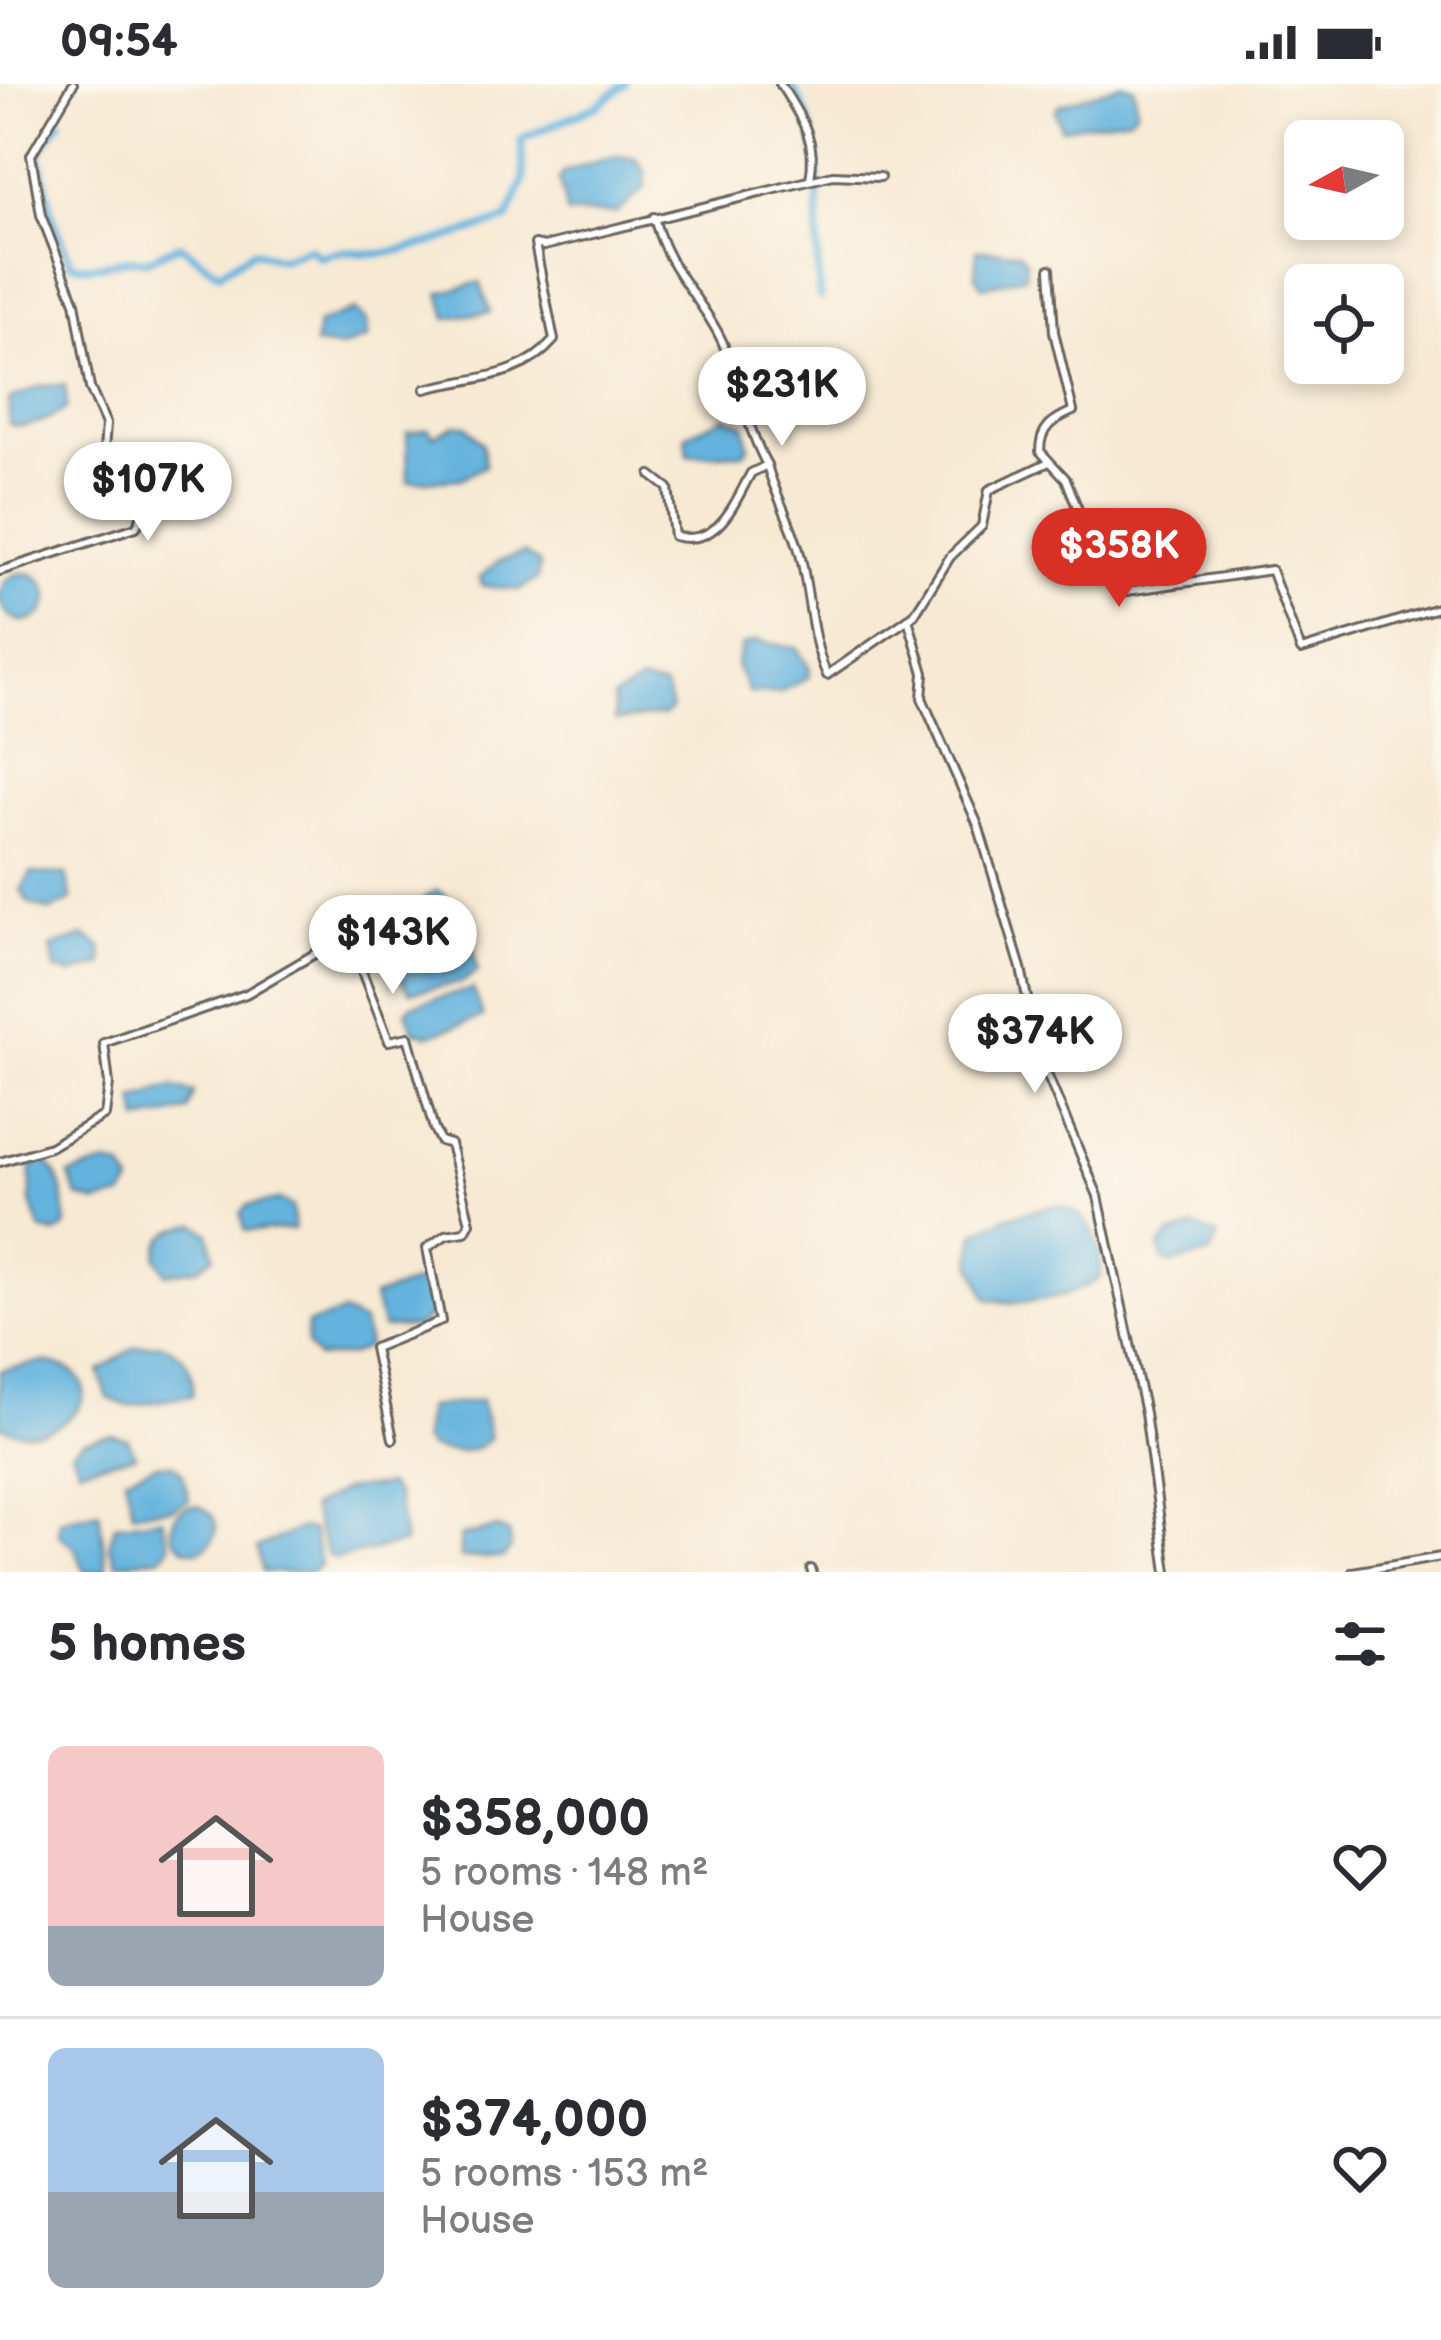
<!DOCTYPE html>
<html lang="en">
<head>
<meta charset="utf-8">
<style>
	:root { --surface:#fff; --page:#f7f7f7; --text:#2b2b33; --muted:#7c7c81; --line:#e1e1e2; --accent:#d93025 }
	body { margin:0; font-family:"Balsamiq Sans",sans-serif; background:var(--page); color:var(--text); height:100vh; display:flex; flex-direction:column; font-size:45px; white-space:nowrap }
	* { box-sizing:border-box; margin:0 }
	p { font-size:39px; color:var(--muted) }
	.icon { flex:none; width:66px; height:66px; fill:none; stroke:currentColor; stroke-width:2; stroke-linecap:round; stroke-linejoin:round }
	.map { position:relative; height:1488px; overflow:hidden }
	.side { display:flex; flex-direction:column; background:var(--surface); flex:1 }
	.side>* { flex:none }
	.needle { width:78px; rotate:262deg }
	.tools { position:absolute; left:1284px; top:36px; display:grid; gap:24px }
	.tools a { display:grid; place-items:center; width:120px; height:120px; border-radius:18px; background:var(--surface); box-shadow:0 6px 18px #0003; font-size:60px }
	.price { position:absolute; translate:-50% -102px; padding:0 27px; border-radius:42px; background:#fff; color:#222; font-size:39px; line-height:78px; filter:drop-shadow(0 3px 6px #0008) }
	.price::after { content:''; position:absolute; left:50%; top:72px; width:36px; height:27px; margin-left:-18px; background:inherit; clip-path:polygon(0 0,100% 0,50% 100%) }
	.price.selected { background:var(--accent); color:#fff }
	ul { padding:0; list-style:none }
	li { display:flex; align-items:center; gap:36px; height:300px; padding:0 48px }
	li+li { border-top:3px solid var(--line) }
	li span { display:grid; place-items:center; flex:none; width:336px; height:240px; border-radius:18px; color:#555 }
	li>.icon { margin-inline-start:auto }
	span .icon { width:144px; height:144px; fill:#fffc; stroke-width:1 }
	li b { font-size:51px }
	h2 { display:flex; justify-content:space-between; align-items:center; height:144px; padding:0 48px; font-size:51px }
	.status { display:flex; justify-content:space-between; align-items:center; height:84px; padding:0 60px; background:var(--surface); direction:ltr }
	.status svg { height:33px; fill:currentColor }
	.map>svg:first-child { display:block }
	.water { fill:#64b3de; stroke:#40687d; stroke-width:3 }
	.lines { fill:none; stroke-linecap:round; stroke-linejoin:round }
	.canal { stroke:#64b3de; stroke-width:8 }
	.street-casing { stroke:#69645c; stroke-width:12 }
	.street { stroke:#fff; stroke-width:6 }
</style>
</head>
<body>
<div class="status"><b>09:54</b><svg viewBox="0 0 49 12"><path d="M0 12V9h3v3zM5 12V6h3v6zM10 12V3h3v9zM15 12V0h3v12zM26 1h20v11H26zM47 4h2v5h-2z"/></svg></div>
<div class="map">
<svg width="1441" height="1488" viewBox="0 0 1441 1488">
	<rect width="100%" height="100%" fill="#fbf7ec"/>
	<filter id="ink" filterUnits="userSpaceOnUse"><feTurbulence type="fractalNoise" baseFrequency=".00833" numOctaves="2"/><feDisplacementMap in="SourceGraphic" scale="24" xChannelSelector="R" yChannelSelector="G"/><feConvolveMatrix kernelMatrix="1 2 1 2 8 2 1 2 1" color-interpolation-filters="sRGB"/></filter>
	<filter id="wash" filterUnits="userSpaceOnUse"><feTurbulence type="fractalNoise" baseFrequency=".004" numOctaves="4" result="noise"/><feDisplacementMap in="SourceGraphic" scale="48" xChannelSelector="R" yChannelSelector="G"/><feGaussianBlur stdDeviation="2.7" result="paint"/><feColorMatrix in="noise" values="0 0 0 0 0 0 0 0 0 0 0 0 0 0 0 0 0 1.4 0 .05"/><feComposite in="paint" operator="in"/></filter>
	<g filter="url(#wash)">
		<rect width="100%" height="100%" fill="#f7e9d3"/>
		<g class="water">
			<path d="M1121,0L1134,3L1137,26L1129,33L1061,44L1055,27L1059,21Z"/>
			<path d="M615,72L636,74L646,90L645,104L617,129L567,130L559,96L564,88Z"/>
			<path d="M977,166L1019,168L1026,177L1025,192L983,203L975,190Z"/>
			<path d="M480,198L490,228L447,234L440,209Z"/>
			<path d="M354,226L367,238L368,254L341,264L315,261L318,240Z"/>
			<path d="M65,301L67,324C52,334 26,347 9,340V316L40,302Z"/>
			<path d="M725,333L744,340L749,362L743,369L688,371L686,351Z"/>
			<path d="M455,341H466L483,360L485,382L460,395L408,398L407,349L429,345L433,352Z"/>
			<path d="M524,469L540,480L537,495L519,506L482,502L480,493L499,477Z"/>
			<circle cx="24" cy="513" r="24"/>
			<path d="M756,557L797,564L810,585L808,594L779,609H749L736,581L742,562Z"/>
			<path d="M640,598L665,603L671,625L665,631L615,637L613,614Z"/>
			<path d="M31,789L66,791L72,816L50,827L28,819L21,806Z"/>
			<path d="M437,806C464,823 473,856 477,887L461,899L410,908L388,875L380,842Z"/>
			<path d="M84,852L102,863L103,881L72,890L55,886L51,863Z"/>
			<path d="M473,905L483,933L429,951L414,947L406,927L411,921Z"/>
			<path d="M172,1003L194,1009L188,1027L140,1037L135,1016Z"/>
			<path d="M44,1077C63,1089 65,1120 66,1142L56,1150L40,1146L31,1118V1084Z"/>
			<path d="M107,1080L122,1084L132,1100L123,1113L97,1119L78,1113L69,1091Z"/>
			<path d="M280,1116L292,1123L294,1145L245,1147L241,1129L247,1122Z"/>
			<path d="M1056,1121C1091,1128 1102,1158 1101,1193C1077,1212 1016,1225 987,1214L972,1179L975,1149L1009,1132Z"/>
			<path d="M196,1140L209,1149L214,1172L198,1184L166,1190L157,1173C158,1151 176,1142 196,1140Z"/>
			<path d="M1194,1143L1218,1152L1210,1170L1171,1180L1164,1177L1159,1163L1170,1151Z"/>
			<path d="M416,1198L430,1211L434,1230L416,1243L383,1244L373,1213Z"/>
			<path d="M343,1229L363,1239L368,1262L351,1271L317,1274L307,1261V1240Z"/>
			<path d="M161,1260C185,1268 195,1286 192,1312L128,1322L108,1314L99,1287L135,1263Z"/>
			<path d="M43,1278C128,1290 62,1372 0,1342V1286Z"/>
			<path d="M481,1317L490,1354C475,1371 448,1370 428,1363L423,1355L427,1323Z"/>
			<path d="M112,1351L128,1355L135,1371L79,1384L72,1367L83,1357Z"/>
			<path d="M157,1380H174L183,1390L189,1416L173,1424L133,1428L125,1393Z"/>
			<path d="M387,1401L397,1413L404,1459L336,1475L327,1471L311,1424L343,1406Z"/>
			<circle cx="194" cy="1444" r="22"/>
			<path d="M99,1427L107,1487L85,1488L74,1462L59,1451L60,1436Z"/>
			<path d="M162,1434L170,1462L161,1473L117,1480L109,1461L115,1441Z"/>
			<path d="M301,1444L313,1447L320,1481L311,1488H263L257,1464Z"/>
			<path d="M498,1444L509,1449L511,1464L503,1474H461L459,1453Z"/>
		</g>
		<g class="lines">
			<g class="canal">
				<path d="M790,0C836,66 810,138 820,213"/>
				<path d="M60,38L39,68L54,139L71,179C99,190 119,170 145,177L180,161L219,189L253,167L281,175L309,164L320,173C354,160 359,174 386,169C429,161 466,149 508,135L524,96L521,55L598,21L625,0"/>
			</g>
		</g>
	</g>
	<g filter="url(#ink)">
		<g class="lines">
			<g class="street-casing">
				<g id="street">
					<path d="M780,0C801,33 818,56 810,95"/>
					<path d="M1050,185L1054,248L1073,327C1052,336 1040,344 1040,367L1066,395L1105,494L1127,507L1271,486L1301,566L1441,523"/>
					<path d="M425,305C472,293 521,295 554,256L535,160L544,162L833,91L880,93"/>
					<path d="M767,381C776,413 792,439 800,470C810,510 810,552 827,591L914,531L950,473L982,442L989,406L1049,378"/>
					<path d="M651,391L668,404L674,452C719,464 734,419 751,389L767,381C745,341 740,298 722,257C701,212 667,187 654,133"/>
					<path d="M0,487L136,443L146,425L139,390L113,386L104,367L106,340L90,304L75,218L41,131L31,71L73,0"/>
					<path d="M908,535L924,589L922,614L978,741L1021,884L1038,969L1098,1112L1145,1329L1167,1488"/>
					<path d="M0,1078L50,1063L105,1031L109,1000L104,959L246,910L323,865L337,863L359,880L389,957L408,953L434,1045L440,1057L450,1060L470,1139L465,1148L446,1151L427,1164L441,1237L374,1264L393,1355"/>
					<path d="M811,1485L812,1488"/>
					<path d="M1353,1488L1441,1473"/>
				</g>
			</g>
			<use href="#street" class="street"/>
		</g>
	</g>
</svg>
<div class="tools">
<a><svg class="needle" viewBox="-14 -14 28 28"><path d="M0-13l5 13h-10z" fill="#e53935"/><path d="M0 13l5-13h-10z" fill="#7c7c81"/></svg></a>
<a><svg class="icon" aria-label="locate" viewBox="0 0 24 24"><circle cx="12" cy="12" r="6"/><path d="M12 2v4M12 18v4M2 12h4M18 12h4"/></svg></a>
</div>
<b class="price" style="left:782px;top:365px">$231K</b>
<b class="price" style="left:148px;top:460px">$107K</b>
<b class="price selected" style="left:1119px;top:526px">$358K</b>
<b class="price" style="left:393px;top:913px">$143K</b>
<b class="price" style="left:1035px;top:1012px">$374K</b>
</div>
<section class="side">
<h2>5 homes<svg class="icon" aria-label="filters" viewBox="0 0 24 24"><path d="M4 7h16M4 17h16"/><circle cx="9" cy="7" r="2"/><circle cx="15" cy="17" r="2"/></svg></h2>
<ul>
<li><span style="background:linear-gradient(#f6c9c9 75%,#9aa5b1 0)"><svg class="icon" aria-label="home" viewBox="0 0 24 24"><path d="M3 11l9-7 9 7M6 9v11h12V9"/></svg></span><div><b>$358,000</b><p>5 rooms · 148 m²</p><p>House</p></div><svg class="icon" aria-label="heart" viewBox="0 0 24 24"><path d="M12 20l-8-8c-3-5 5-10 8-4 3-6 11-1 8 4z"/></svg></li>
<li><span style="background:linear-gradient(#a9c7e8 60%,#9aa5b1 0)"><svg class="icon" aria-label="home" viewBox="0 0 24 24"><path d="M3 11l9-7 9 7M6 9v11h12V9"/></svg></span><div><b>$374,000</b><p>5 rooms · 153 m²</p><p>House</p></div><svg class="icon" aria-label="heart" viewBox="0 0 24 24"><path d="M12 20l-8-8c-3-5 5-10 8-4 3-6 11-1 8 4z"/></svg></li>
</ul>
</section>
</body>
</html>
